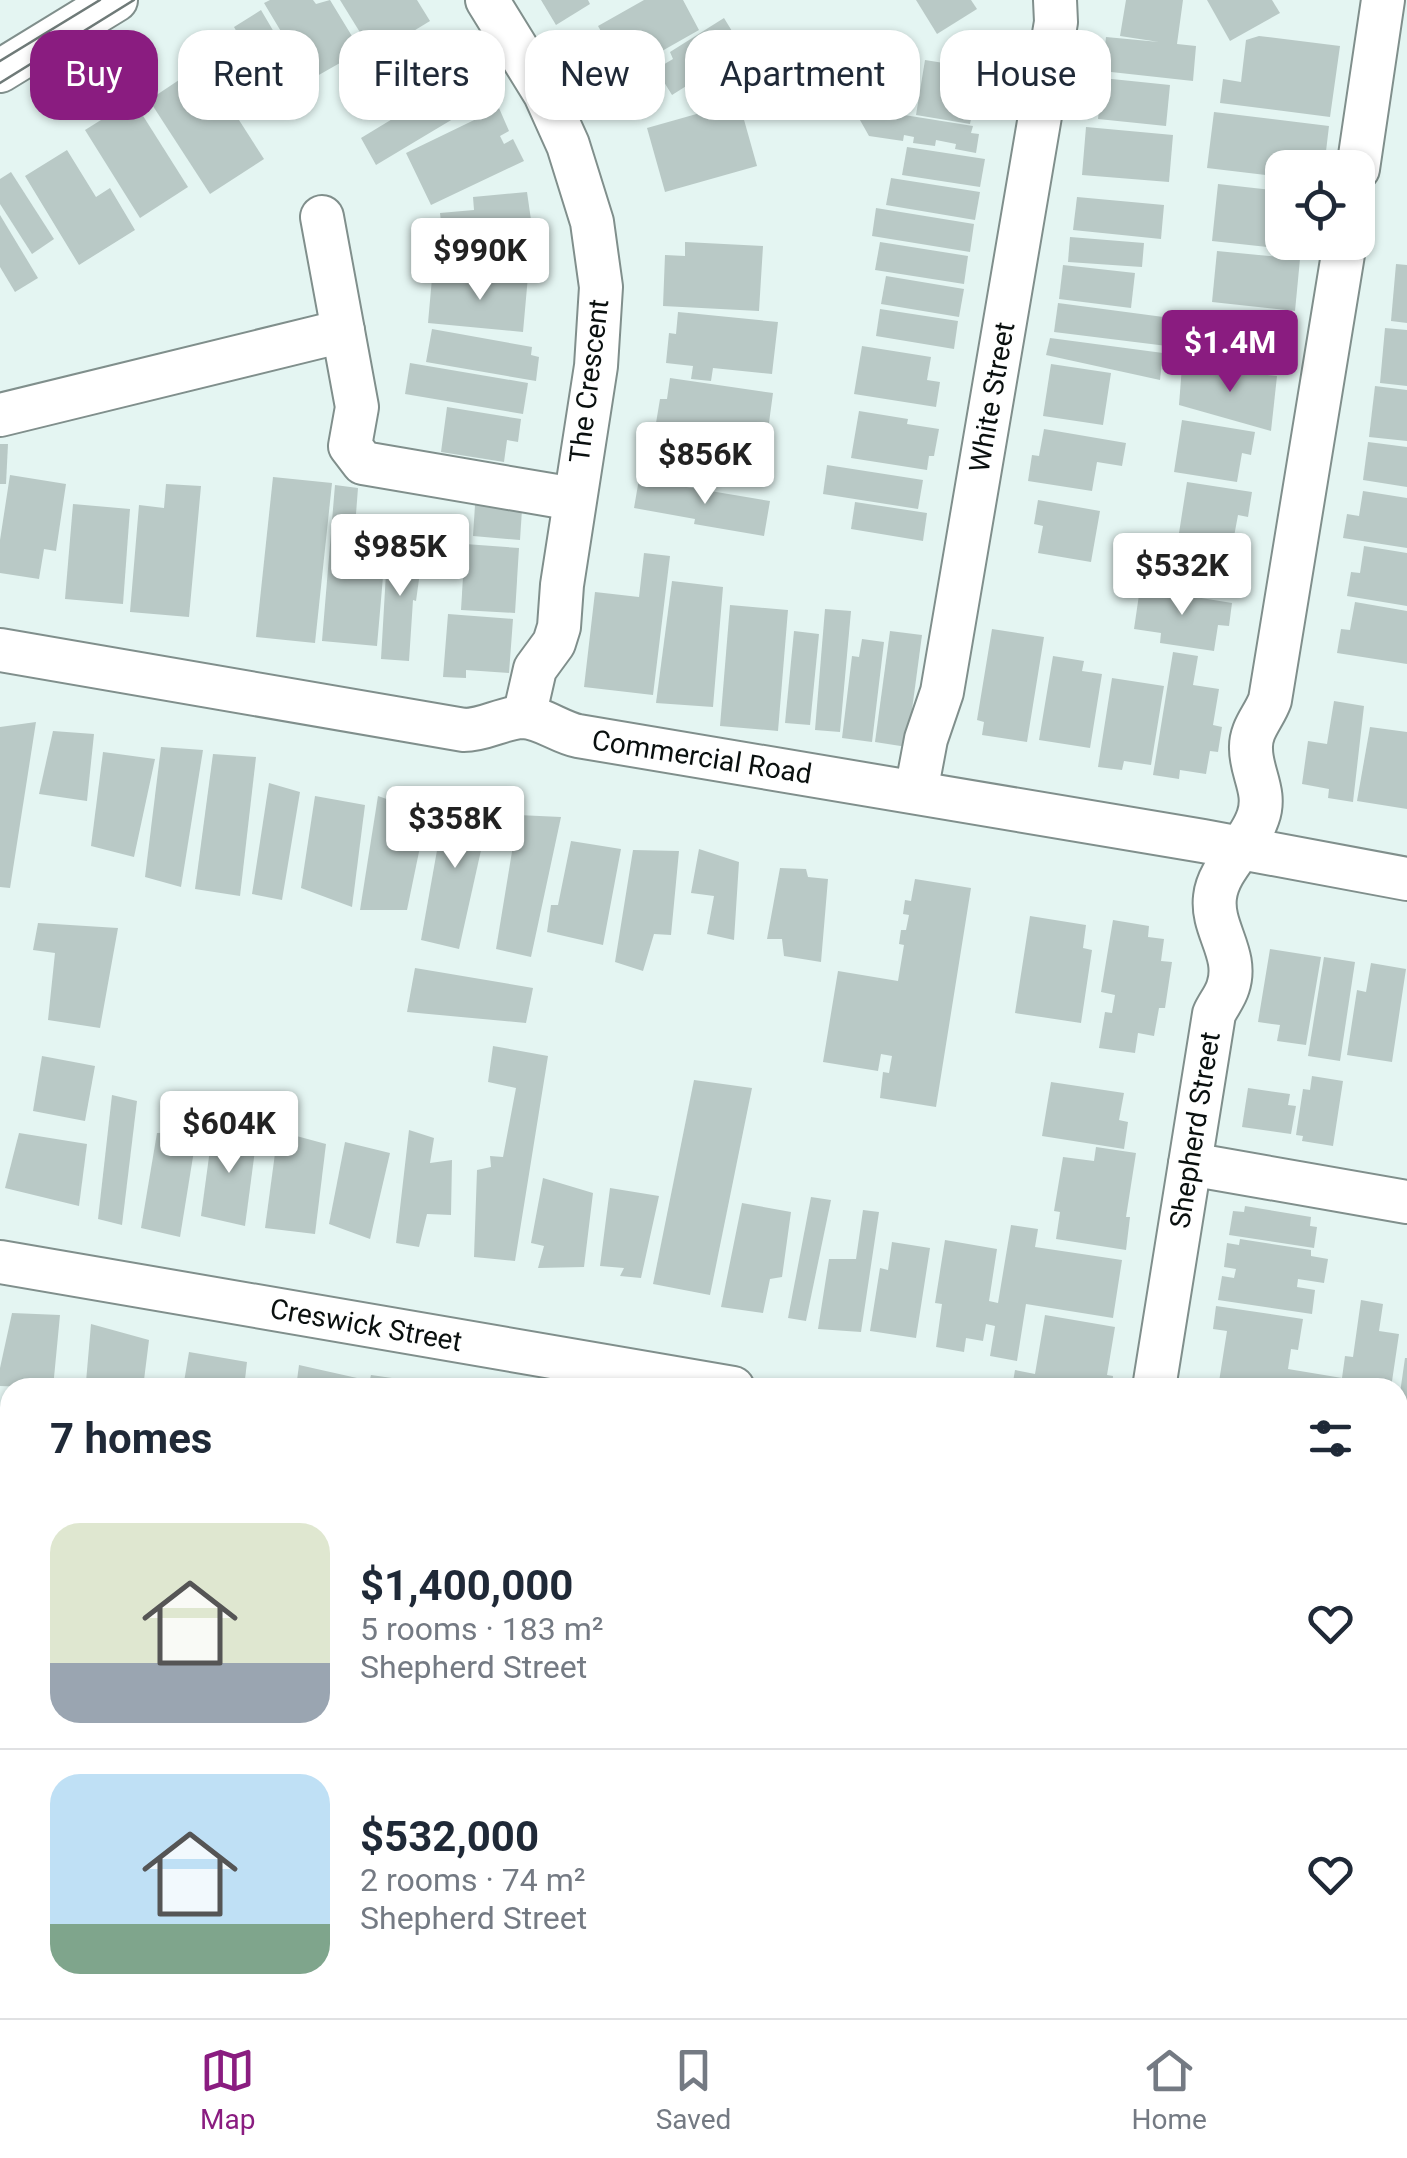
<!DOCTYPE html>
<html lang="en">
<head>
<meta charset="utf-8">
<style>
	:root { --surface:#fff; --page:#f6f6f7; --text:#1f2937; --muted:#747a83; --line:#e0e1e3; --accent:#8a1c80 }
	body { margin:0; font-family:Roboto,sans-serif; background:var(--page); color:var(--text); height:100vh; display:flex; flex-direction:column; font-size:38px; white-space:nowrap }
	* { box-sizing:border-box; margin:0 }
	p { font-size:32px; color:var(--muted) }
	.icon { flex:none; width:55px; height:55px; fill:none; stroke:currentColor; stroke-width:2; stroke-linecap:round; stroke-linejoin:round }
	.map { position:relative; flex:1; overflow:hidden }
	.details { position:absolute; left:0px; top:1378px; width:1408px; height:642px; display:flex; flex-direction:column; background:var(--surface); border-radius:30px 30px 0 0; box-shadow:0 2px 8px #0004 }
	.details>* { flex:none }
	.hud { position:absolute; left:30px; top:30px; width:1348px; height:90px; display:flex; gap:20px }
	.controls { position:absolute; left:1265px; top:150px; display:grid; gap:20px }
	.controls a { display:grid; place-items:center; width:110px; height:110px; border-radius:20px; background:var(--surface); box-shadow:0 2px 8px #0004; font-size:50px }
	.price { position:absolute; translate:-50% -85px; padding:0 22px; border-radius:10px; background:#fff; color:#222; font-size:32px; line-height:65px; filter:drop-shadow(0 2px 5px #0008) }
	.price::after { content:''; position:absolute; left:50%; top:60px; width:30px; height:22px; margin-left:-15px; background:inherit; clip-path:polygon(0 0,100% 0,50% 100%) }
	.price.on { background:var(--accent); color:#fff }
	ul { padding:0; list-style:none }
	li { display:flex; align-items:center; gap:30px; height:250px; padding:0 50px }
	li+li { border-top:2px solid var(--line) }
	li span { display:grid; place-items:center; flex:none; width:280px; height:200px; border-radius:30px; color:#555 }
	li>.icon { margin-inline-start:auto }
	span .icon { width:120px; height:120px; fill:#fffc; stroke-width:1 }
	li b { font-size:42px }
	h2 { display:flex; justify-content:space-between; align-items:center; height:120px; padding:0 50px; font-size:42px }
	.tag { padding:0 35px; border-radius:30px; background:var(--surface); box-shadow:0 2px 8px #0004; font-size:35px; line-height:90px }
	.tag.on { background:var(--accent); color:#fff }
	.tab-bar { display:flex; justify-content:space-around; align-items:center; height:140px; border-top:2px solid var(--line); background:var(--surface); font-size:28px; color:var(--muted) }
	.tab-bar a { display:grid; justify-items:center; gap:5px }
	.tab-bar .on { color:var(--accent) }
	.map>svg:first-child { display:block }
	.building { fill:#b9c9c6 }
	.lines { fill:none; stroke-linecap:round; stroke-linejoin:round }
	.minor-casing { stroke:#808f8c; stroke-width:46 }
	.minor { stroke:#fff; stroke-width:42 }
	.tram { stroke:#6f7a78; stroke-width:2.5 }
	.labels { text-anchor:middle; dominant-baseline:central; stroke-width:10; stroke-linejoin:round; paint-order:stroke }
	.street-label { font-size:28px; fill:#0a100f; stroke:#fff }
</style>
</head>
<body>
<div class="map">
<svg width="1407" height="2018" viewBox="0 0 1407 2018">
	<rect width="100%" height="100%" fill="#e4f5f2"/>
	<g class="building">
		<path d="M270,0H313L316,4L330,0L361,51L310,80L264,3Z"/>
		<path d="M340,0H417L430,21L374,55Z"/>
		<path d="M541,0H588L590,4L556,25Z"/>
		<path d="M644,0H683L699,30L632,68L621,48L613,52L598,26Z"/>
		<path d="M916,0H971L977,9L937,34Z"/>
		<path d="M1126,0H1183L1177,44L1196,46L1193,81L1102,71L1106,37L1159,42L1120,36Z"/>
		<path d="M1207,0H1272L1280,13L1230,41Z"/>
		<path d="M261,10L301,78L249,110L213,49L238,34L234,27Z"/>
		<path d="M724,18L738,41L748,35L763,59L709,94L699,78L672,95L656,69L673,59L670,52Z"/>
		<path d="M1259,36L1340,46L1330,117L1220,103L1223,79L1241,82L1246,40Z"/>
		<path d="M925,60L981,69L970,124L916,115Z"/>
		<path d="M203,64L264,159L210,194L149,100Z"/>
		<path d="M1102,78L1170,85L1166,126L1098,119Z"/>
		<path d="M450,84L454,91L466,84L478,104L376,165L361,138Z"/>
		<path d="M888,95L898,114L973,126L971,133L979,134L976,153L955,149L956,144L936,140L935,146L913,143L914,137L904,135L903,141L869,136L856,113Z"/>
		<path d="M133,100L188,187L140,218L85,130Z"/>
		<path d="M739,102L757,166L665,192L647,128Z"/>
		<path d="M499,108L509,131L500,136L504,144L513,139L524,161L431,205L406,153Z"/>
		<path d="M1214,112L1329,126L1324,168H1282V177L1207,168Z"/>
		<path d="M1086,127L1173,135L1169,182L1082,175Z"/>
		<path d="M907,147L985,159L980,187L902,175Z"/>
		<path d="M67,150L96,197L110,188L135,230L79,265L25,176Z"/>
		<path d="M11,172L54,239L32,254L0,204V179Z"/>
		<path d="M891,178L980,192L975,220L886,205Z"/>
		<path d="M1218,184L1282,191V242H1304L1303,251L1212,241Z"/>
		<path d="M527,192L532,227H537L540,252L479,259L478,245L444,249L440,213L474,210L473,197Z"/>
		<path d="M1077,197L1164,205L1161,239L1073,230Z"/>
		<path d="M876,208L974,224L970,252L872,236Z"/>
		<path d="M0,215L38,278L15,292L0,267Z"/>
		<path d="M1070,237L1144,243L1142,267L1068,262Z"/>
		<path d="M685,242L763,246L759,311L663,306L665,255L685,256Z"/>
		<path d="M880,242L968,256L964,284L875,270Z"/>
		<path d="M1217,251L1300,259L1295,311L1212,302Z"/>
		<path d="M1396,264L1407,265V323L1391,321Z"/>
		<path d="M1063,265L1135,273L1131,308L1059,299Z"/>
		<path d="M486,272L528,276L523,332L428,323L432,278L486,283Z"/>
		<path d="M886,276L964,289L959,317L881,304Z"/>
		<path d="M1058,303L1171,318L1167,346L1054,332Z"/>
		<path d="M880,309L958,321L954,349L876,336Z"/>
		<path d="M678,312L778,322L772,374L713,368L711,381L691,379L693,366L666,363L669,333L676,334Z"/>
		<path d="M1204,313L1287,322L1282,370L1199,361Z"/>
		<path d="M1385,328L1407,330V386L1380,383Z"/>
		<path d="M432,329L532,347L531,355L539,357L536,381L426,362Z"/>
		<path d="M1050,338L1163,353L1160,380L1046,355Z"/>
		<path d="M862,346L931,357L927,380L940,382L936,407L854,394Z"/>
		<path d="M410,363L528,383L523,414L405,394Z"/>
		<path d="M1051,364L1111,373L1103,425L1043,416Z"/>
		<path d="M1182,366L1277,376L1271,431L1179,405Z"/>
		<path d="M670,378L773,393L766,445L702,436V445L681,442L682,433L655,429L660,399H667Z"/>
		<path d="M1375,386L1407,390V441L1369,437Z"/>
		<path d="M447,407L521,419L518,442L507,440L504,462L441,452Z"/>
		<path d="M859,411L908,419L907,424L939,429L934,456H929L927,470L851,458Z"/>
		<path d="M1182,420L1255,432L1251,455L1242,453L1237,482L1174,472Z"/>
		<path d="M1044,429L1126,443L1122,466L1097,462L1092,491L1028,481L1032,455L1039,456Z"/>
		<path d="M645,441L727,455L722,484L640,470Z"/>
		<path d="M1368,442L1407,447V487L1363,480Z"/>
		<path d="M0,444H8L6,484H0Z"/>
		<path d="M827,465L923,480L918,509L823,494Z"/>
		<path d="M10,475L66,484L56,551L44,549L39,579L0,573V540Z"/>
		<path d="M273,477L332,483L315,643L256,637Z"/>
		<path d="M639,479L770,501L764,536L694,524L695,519L634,508Z"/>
		<path d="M1187,482L1252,492L1248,517L1238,515L1233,542L1179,533Z"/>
		<path d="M166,484L201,486L189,617L130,612L139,505L164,508Z"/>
		<path d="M335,485L358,488L354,540L386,542L377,646L322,641Z"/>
		<path d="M1363,491L1407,498V548L1343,538L1347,514L1359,516Z"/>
		<path d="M1038,500L1100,511L1091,562L1038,553L1043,526L1034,524Z"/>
		<path d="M855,502L927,513L923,541L851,529Z"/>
		<path d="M73,504L130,509L123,604L65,599Z"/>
		<path d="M475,505L522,509L520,540L473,536Z"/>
		<path d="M1161,537L1241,550L1238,573L1228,571L1223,598L1153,587Z"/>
		<path d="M388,538L399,539L398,553H407L408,542L424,543L416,601L413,600L409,661L381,659Z"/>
		<path d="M465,544L519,548L515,613L461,610Z"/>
		<path d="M1364,546L1407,553V606L1347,596L1351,572L1360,573Z"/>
		<path d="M644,553L670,556L653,695L584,687L595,592L639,597Z"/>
		<path d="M672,581L723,587L713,707L656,703Z"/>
		<path d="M1140,588L1232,603L1229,626L1218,625L1214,651L1160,643L1161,633L1134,629Z"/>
		<path d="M1355,602L1407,611V664L1337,653L1341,629L1350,630Z"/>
		<path d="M730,605L788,610L778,731L720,726Z"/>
		<path d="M825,609L851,611L840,732L815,730Z"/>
		<path d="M448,614L513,619L509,673L466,670V678L443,677Z"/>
		<path d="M992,629L1044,637L1027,742L982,735L984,722L977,720Z"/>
		<path d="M794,631L819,634L810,725L785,723Z"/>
		<path d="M890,631L922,635L907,747L875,742Z"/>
		<path d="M862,639L884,642L872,742L842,738L852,656L859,657Z"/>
		<path d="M1173,652L1198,656L1193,685L1219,689L1213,725L1222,727L1218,752L1210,751L1206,774L1180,770L1179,779L1153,775Z"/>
		<path d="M1053,656L1084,661L1082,671L1102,674L1090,748L1039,740Z"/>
		<path d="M1112,678L1164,686L1151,765L1124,761L1122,770L1098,767Z"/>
		<path d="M1334,701L1364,706L1353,802L1328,798L1329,789L1302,784L1308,741L1327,744Z"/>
		<path d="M36,722L10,888L0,887V727Z"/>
		<path d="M1370,727L1407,732V809L1357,801Z"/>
		<path d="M53,731L94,734L87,801L39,794Z"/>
		<path d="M161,747L203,750L181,887L145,877Z"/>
		<path d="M103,752L155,759L134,857L91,846Z"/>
		<path d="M213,754L256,757L240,896L195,889Z"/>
		<path d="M269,783L300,792L282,900L252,894Z"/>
		<path d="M315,796L365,805L352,907L301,888Z"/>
		<path d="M378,796L427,813L407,910H360Z"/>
		<path d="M446,800L492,801L459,949L421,940Z"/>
		<path d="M518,815L561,817L531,957L496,949Z"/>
		<path d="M571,841L621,849L603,945L547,932L551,905H558Z"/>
		<path d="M699,849L739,862L734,940L707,934L714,896L691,893Z"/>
		<path d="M633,850L679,851L671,935L654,934L643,971L615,962Z"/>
		<path d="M780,868L806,869L808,877L828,879L821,962L784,956L782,939H767Z"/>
		<path d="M915,879L971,888L936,1107L880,1098L883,1072L889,1073L892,1056L881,1054L878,1071L823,1062L838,971L898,981L904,945L899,944L901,930H906L909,915L903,914L905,900L911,901Z"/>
		<path d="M1030,916L1086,925L1083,948L1092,950L1081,1023L1015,1013Z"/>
		<path d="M1113,920L1149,926L1148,937L1164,939L1161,961L1172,962L1165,1008H1159L1154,1036L1138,1033L1135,1053L1099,1048L1105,1012L1112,1013L1115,995L1101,992Z"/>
		<path d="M38,923L118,928L100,1028L48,1020L55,953L33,950Z"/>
		<path d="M1270,949L1321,957L1306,1045L1277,1041L1280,1025L1258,1022Z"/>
		<path d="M1324,957L1355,962L1340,1061L1308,1056Z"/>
		<path d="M1371,963L1406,969L1392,1062L1347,1055L1357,990L1366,992Z"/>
		<path d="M415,968L533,988L526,1023L407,1012Z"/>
		<path d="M493,1046L548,1056L515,1261L474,1257L477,1170L491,1167L490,1156L503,1157L516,1088L488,1082Z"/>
		<path d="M42,1056L95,1066L85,1121L33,1111Z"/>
		<path d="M1312,1076L1343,1081L1333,1146L1302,1141L1303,1136L1296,1135L1303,1089L1310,1090Z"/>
		<path d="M694,1080L752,1088L710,1295L653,1284Z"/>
		<path d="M1051,1082L1124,1093L1119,1120L1128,1122L1124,1149L1042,1136Z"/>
		<path d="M1248,1088L1290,1094L1288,1105L1296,1106L1291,1134L1242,1127Z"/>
		<path d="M112,1095L137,1101L122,1225L98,1219Z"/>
		<path d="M213,1127L257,1135L245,1226L201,1216Z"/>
		<path d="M409,1130L434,1138L430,1163L452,1160L451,1215L427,1214L419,1247L396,1243Z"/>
		<path d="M278,1131L326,1144L315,1234L265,1228Z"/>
		<path d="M197,1132L180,1237L141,1228L157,1133Z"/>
		<path d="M19,1133L87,1144L79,1206L5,1188Z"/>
		<path d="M345,1142L390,1153L370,1239L329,1224Z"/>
		<path d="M1096,1147L1136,1153L1126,1217H1130L1126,1250L1056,1239L1060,1212L1054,1211L1063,1157L1094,1161Z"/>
		<path d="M543,1178L593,1193L584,1267L538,1268L544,1246L531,1243Z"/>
		<path d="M610,1188L659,1196L641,1278L620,1276L624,1268L600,1266Z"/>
		<path d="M811,1197L831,1200L806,1321L788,1318Z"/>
		<path d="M742,1203L791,1212L782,1277L770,1279L763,1313L721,1307Z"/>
		<path d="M1245,1206L1311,1217L1310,1226L1317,1227L1314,1248L1229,1235L1233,1211L1244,1212Z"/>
		<path d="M863,1210L879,1212L861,1332L818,1329L829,1259H856Z"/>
		<path d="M1011,1225L1038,1229L1035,1247L1122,1260L1113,1318L1026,1304L1017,1361L990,1356L995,1326L986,1324L983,1341L966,1338L964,1352L936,1347L942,1304L935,1303L945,1240L997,1249L989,1301L998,1303Z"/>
		<path d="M1240,1239L1311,1250V1256L1328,1259L1324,1283L1298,1279L1297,1287L1315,1290L1312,1314L1218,1300L1222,1276L1234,1278L1236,1269L1224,1267L1227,1243L1239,1245Z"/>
		<path d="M892,1242L930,1248L916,1338L870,1331L880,1268L888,1270Z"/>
		<path d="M1361,1300L1383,1304L1379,1331L1399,1334L1391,1388H1218L1227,1331L1213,1329L1216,1306L1303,1319L1298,1350L1291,1349L1288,1369L1342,1378L1345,1356L1353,1357Z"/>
		<path d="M12,1313L60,1315L53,1388L0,1386V1368Z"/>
		<path d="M1045,1315L1115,1327L1107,1375L1113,1376L1112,1388H1012L1015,1370L1035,1374Z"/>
		<path d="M91,1324L149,1340L143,1388H114L86,1382Z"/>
		<path d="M189,1352L247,1362L244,1388H183Z"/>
		<path d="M1405,1358H1407V1440L1398,1439V1407Z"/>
		<path d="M299,1365L357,1378L355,1388H296Z"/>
		<path d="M371,1375L399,1379L398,1388H368Z"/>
		<path d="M0,1411L10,1413V1488L0,1485Z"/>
		<path d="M1398,1560L1407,1562L1400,1614L1398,1613Z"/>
		<path d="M0,1667L10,1669V1704L0,1702Z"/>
		<path d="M0,1863L10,1867L2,1936H0Z"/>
		<path d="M1398,1926L1407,1927L1400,1969H1398Z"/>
		<path d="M144,2010H185L184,2018H142Z"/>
		<path d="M204,2010H255L253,2018H203Z"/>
		<path d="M314,2010H345L344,2018H313Z"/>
		<path d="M368,2010H397L396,2018H367Z"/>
		<path d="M417,2010H460L458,2018H416Z"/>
		<path d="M490,2010H511L510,2018H489Z"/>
		<path d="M525,2010H563L561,2018H524Z"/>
		<path d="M641,2010H662L660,2018H639Z"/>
		<path d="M680,2010H706L704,2018H678Z"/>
		<path d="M718,2010L747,2012V2018H717Z"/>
		<path d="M776,2010H807L805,2018H774Z"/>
	</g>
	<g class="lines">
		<g class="minor-casing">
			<g id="minor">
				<path d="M487,0L545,94L568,145L592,222L601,287L596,366L562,585L559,627L554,643L535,669L524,717"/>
				<path d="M0,71L116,0"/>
				<path d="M1358,169L1383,0"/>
				<path d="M322,217L357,407L350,446L363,463L574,499"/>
				<path d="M0,415L343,331"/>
				<path d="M0,650L464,730C485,730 502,718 522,717C541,717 559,732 578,736L1203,841L1407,879"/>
				<path d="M916,792L926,739L942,692L1056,22L1055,0"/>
				<path d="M1190,1164L1407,1202"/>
				<path d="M0,1262L733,1388"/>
				<path d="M1154,1388L1214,1014C1218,1005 1225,997 1228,987C1239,954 1211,929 1215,897C1218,868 1249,845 1258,817C1267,792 1251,773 1251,749C1250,729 1264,717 1270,700L1345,242"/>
				<path d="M1398,1502L1407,1504"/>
				<path d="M0,1535L10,1536"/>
				<path d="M0,1810L10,1811"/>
				<path d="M1146,2010L1192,2018"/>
				<path d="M1052,2018L1053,2010"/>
			</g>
		</g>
		<use href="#minor" class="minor"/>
		<g class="tram">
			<path d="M0,61L100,0"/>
			<path d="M0,83L134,0"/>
		</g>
	</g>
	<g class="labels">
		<g class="street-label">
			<text transform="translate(589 381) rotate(-83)">The Crescent</text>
			<text transform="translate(992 397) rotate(-80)">White Street</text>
			<text transform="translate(702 757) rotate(9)">Commercial Road</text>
			<text transform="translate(1195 1130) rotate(-81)">Shepherd Street</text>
			<text transform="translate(366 1325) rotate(10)">Creswick Street</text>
		</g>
	</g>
</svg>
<div class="controls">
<a><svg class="icon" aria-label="locate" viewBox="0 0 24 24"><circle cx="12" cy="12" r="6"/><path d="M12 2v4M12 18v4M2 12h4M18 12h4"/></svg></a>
</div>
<b class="price" style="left:480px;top:303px">$990K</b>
<b class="price on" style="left:1230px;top:395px">$1.4M</b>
<b class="price" style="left:705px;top:507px">$856K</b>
<b class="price" style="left:400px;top:599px">$985K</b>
<b class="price" style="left:1182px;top:618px">$532K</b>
<b class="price" style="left:455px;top:871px">$358K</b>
<b class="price" style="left:229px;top:1176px">$604K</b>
<div class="hud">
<a class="tag on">Buy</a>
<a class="tag">Rent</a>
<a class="tag">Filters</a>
<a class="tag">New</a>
<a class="tag">Apartment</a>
<a class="tag">House</a>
</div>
<section class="details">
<h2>7 homes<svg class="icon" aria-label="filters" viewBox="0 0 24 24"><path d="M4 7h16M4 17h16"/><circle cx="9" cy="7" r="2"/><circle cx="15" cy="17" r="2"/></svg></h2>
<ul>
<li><span style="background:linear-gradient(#dfe7d0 70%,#9aa5b1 0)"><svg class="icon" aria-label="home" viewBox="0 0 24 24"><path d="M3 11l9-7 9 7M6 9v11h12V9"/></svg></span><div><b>$1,400,000</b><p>5 rooms · 183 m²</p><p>Shepherd Street</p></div><svg class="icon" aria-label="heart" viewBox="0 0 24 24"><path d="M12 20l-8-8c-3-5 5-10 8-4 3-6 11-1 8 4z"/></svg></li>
<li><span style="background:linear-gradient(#bfe0f5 75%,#7fa58c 0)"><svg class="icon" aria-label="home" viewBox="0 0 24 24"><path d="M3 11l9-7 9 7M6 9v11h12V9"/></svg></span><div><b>$532,000</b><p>2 rooms · 74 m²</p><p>Shepherd Street</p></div><svg class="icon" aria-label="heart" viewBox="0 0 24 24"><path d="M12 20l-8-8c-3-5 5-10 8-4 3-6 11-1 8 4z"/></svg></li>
</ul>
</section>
</div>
<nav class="tab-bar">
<a class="on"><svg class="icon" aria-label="map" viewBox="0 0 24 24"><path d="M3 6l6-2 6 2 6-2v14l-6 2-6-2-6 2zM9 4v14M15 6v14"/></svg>Map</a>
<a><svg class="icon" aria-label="saved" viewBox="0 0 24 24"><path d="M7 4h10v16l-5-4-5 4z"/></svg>Saved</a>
<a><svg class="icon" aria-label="home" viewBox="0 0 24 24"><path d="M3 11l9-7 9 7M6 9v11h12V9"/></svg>Home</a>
</nav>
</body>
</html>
